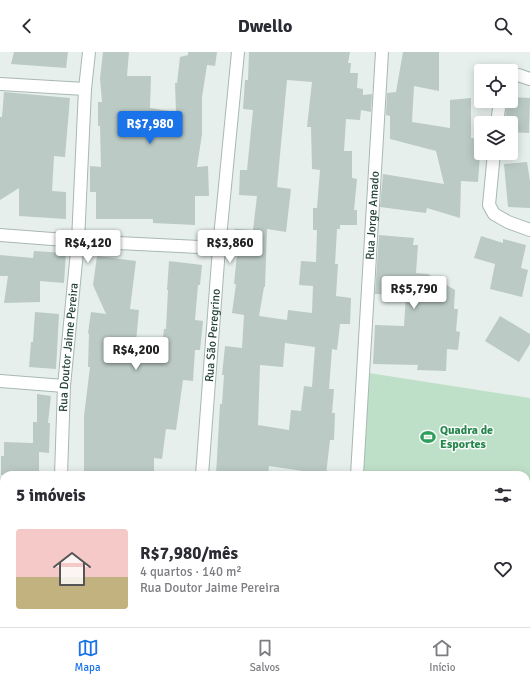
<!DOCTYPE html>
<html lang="pt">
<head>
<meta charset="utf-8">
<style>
	:root { --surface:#fff; --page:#f7f7f7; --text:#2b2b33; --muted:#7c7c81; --line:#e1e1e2; --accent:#1a73e8 }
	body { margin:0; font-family:Signika,sans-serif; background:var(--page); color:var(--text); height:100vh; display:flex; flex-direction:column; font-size:15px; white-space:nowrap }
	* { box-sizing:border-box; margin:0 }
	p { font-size:13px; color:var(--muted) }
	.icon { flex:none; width:22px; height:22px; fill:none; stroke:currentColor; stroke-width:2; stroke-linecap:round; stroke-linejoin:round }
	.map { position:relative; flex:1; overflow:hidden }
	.sheet { position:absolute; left:0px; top:419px; width:530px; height:156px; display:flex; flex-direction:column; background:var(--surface); border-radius:12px 12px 0 0; box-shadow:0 2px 10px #0003 }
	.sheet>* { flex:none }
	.buttons { position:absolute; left:474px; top:12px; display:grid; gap:8px }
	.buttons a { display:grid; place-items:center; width:44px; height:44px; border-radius:4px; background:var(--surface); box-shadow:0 2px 10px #0003; font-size:20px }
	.price { position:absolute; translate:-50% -34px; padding:0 9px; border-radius:4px; background:#fff; color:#222; font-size:13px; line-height:26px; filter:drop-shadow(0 1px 2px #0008) }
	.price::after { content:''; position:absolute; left:50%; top:24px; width:12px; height:9px; margin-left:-6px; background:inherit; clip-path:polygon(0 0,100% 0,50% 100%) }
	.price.active { background:var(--accent); color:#fff }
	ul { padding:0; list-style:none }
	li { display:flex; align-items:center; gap:12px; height:100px; padding:0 16px }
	li span { display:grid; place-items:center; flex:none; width:112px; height:80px; border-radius:4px; color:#555 }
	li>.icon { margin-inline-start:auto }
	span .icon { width:48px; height:48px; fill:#fffc; stroke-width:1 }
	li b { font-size:17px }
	h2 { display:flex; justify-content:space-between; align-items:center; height:48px; padding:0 16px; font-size:17px }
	header { display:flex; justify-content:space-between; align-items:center; height:52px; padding:0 16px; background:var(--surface); font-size:18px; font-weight:800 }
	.tabs { display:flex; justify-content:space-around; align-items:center; height:56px; border-top:1px solid var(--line); background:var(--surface); font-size:11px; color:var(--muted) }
	.tabs a { display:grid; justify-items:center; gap:2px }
	.tabs .active { color:var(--accent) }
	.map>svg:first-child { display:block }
	.green { fill:#bfe0c8 }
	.building { fill:#bbcac4; fill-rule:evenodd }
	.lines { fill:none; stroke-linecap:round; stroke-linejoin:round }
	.minor-casing { stroke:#a8b8b2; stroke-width:14 }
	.minor { stroke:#fff; stroke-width:12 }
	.labels { text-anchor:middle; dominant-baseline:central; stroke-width:3; stroke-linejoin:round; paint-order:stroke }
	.street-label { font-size:12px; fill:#24423a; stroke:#f7fbf9 }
	.leisure-label { font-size:12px; font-weight:bold; fill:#27864d; stroke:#f7fbf9; text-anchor:start }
</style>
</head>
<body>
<header><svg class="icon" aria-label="back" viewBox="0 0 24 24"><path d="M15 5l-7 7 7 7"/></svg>Dwello<svg class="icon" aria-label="search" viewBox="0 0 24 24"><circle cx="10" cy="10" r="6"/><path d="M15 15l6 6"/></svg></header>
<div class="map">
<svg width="530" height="575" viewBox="0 0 530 575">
	<rect width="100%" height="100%" fill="#e6efeb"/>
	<path class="green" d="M369,321L530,346V465L526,464V423H362Z"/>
	<g class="building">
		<path d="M14,0H68L66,16L11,12Z"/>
		<path d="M103,0H129L127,24H151L150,56L176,60L175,31H177L180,5L188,3V0H217L215,14L207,13L202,45V82L197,115L208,114L209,144H195V173L153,171V167H96V140H90V114L101,115L100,74H98V50H102L100,26Z"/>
		<path d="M249,0H350L348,11H351L350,21H358L357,36L363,37V43L372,42L371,60L361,58L360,68L346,67L344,99H352V126L357,127L354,158H357V173H340V177H337L335,212H338L336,244L351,246L350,272H340L337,298L332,297L329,337H334L332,361H335L334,388H330L326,423H309V420L269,414L268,423H216L220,352H222L224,323H222L225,294L242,296L244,263L232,261L236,232H234L237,202H234L235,177L253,178L257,144L239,143L240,118H247L253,58L243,57L245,28H248ZM287,28L312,30L307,75H311L312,117L320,118L317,156H313V178H317L316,210L301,209L299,233L313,234L312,261L288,258L287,268L259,264L264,235H265L267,177L286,180L291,137L277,135ZM285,291L315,295L312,335L304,334L301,359L291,358L289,378L258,373L260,313L283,315Z"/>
		<path d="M403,0H439V39L414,34L412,70L450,76V48L471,46V86L481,87L478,130L461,129L460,166L427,156L426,161L380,155L383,122L444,132L436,99L390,87V64L386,63L387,41L396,40Z"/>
		<path d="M4,40L70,46L65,105L54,104L52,139L66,140V167L19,164V136L0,148V65H2Z"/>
		<path d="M511,45L530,46L529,81L511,80V71H505L507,49H511Z"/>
		<path d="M527,110L530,129V156L508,155L504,112Z"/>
		<path d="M379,183L414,186L413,193H418L416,221L428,222L455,238L454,257H458L456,279L460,280L458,298L447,297L446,319L417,318L418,313L373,312L375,273L404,274L406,243L375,242Z"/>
		<path d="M481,184L503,191V187L526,193L521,216L528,218L522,245L490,237L495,212L474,206Z"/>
		<path d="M34,199L66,201L64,231L40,229V250L4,251L8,224H0V203L33,206Z"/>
		<path d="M97,204L136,209L130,257L139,258L135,300L161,302L164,277H166L168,238H167L169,209L202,213L200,233H198L195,268L203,269L200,298H195L193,329L183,328L176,378L166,377L162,407L154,406V423H84V364L90,315H88L89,282L88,281L91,260L106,262L93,233Z"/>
		<path d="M35,260L59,262L56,317L29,315L31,290H33Z"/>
		<path d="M500,264L530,282V292L519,310L485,289Z"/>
		<path d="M37,342L51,344L48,371H50L49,401L39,400V423H1V404H4V390L33,391V370H37Z"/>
	</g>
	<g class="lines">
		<g class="minor-casing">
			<g id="minor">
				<path d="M511,26L518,23L530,27"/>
				<path d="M0,32L85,37"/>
				<path d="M497,71L500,49"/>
				<path d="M494,101L489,153L494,162L508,170L530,178"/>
				<path d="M0,183L78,189L219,196"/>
				<path d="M0,329L64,334"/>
				<path id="s1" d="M61,423L64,334L78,189L85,37L89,0"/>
				<path id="s2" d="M202,423L219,196L238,0"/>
				<path id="s3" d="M357,423L382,0"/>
				<path d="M526,475L530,476"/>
				<path d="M0,476H4"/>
				<path d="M171,575V571"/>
				<path d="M346,575V571"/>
			</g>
		</g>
		<use href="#minor" class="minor"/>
	</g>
	<defs>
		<g id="stadium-bare" transform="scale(1.2)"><path d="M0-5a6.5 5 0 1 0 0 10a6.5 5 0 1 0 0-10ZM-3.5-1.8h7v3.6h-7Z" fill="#2e9e5b" stroke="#f7fbf9" stroke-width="2.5" paint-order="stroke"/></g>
	</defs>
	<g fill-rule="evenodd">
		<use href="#stadium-bare" x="428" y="385"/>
	</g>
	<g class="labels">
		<g class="street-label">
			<text stroke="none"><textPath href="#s3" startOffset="260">Rua Jorge Amado</textPath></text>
			<text stroke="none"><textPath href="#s2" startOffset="140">Rua São Peregrino</textPath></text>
			<text stroke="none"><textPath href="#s1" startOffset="128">Rua Doutor Jaime Pereira</textPath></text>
		</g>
		<g class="leisure-label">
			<text x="440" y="378">Quadra de<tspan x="440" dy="14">Esportes</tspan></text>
		</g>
	</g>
</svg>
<div class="buttons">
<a><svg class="icon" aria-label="locate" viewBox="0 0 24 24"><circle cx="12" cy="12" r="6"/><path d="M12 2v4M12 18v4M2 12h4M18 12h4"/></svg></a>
<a><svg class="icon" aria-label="layers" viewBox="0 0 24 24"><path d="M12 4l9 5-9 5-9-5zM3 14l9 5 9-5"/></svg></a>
</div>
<b class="price active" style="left:150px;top:93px">R$7,980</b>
<b class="price" style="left:88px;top:212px">R$4,120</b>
<b class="price" style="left:230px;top:212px">R$3,860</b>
<b class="price" style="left:414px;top:258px">R$5,790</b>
<b class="price" style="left:136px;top:319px">R$4,200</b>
<section class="sheet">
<h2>5 imóveis<svg class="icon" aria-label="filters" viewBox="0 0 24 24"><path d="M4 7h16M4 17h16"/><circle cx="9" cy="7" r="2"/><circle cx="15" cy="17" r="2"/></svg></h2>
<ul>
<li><span style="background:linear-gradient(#f6c9c9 60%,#c2b280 0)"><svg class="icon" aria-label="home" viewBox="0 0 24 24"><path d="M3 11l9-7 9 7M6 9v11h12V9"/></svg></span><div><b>R$7,980/mês</b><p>4 quartos · 140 m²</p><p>Rua Doutor Jaime Pereira</p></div><svg class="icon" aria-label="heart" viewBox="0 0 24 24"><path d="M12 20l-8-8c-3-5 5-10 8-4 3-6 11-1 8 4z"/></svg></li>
</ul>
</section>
</div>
<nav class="tabs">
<a class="active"><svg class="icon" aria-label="map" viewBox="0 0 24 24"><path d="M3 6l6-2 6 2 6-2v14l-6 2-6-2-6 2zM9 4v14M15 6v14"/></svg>Mapa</a>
<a><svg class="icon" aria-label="saved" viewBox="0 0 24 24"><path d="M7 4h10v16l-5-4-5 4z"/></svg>Salvos</a>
<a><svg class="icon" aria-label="home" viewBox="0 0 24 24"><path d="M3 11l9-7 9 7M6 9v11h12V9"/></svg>Início</a>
</nav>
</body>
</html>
